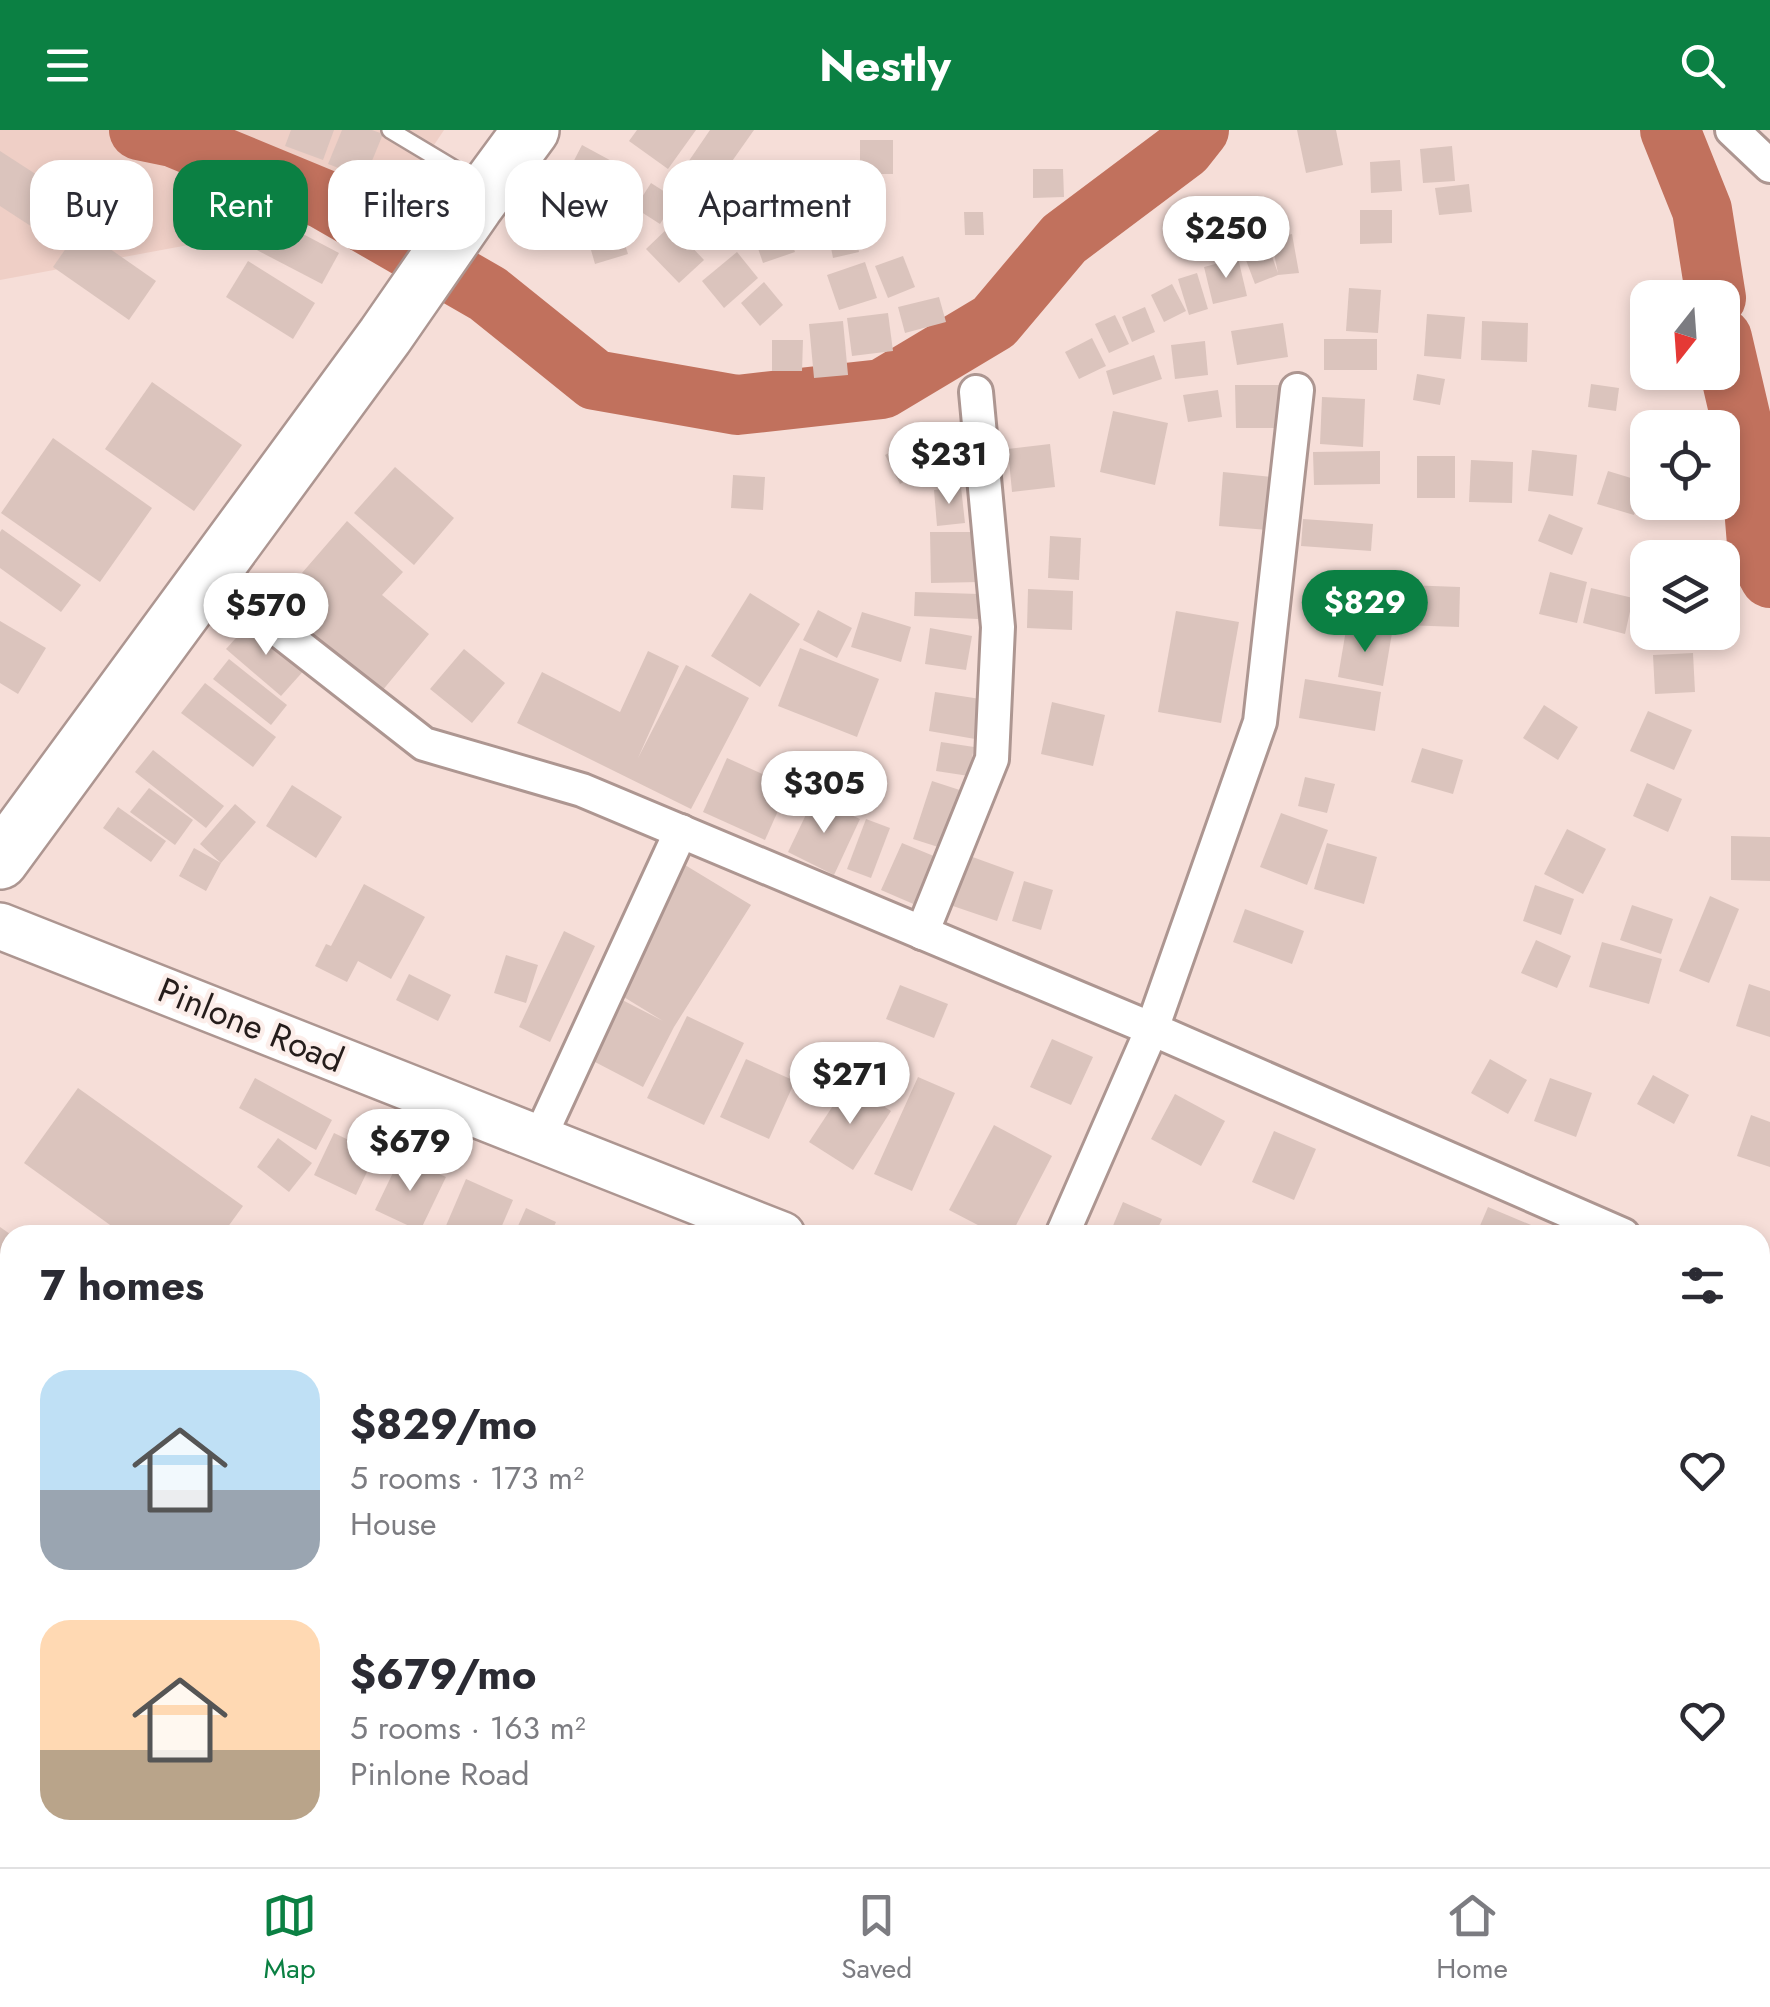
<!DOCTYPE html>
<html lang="en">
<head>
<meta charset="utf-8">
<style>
	:root { --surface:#fff; --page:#f2f2f3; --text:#2b2b33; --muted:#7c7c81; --line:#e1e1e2; --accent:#0b8043 }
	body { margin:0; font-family:Jost,sans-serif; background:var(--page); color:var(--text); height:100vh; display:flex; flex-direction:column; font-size:38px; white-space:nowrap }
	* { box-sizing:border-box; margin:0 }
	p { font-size:32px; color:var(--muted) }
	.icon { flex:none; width:55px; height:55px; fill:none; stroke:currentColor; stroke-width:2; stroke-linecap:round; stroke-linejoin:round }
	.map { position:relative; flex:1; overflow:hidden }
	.drawer { position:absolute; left:0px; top:1095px; width:1770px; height:642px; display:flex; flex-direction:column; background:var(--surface); border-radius:30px 30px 0 0; box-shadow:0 5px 15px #0003 }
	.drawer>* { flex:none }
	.banner { position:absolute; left:30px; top:30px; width:1000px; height:90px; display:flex; gap:20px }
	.needle { width:65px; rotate:197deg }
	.tools { position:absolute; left:1630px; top:150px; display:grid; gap:20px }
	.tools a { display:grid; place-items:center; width:110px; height:110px; border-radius:20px; background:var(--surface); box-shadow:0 5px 15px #0003; font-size:50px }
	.price { position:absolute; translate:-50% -85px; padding:0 22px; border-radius:35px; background:#fff; color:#222; font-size:32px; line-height:65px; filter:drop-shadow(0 2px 5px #0008) }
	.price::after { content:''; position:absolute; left:50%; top:60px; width:30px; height:22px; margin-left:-15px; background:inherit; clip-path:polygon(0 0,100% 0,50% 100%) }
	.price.selected { background:var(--accent); color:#fff }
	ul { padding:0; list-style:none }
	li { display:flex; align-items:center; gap:30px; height:250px; padding:0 40px }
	li span { display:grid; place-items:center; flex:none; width:280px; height:200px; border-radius:30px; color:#555 }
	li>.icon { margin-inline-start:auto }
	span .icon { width:120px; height:120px; fill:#fffc; stroke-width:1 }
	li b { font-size:42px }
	h2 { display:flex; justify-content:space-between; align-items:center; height:120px; padding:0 40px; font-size:42px }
	.tag { padding:0 35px; border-radius:30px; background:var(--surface); box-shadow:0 5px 15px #0003; font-size:35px; line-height:90px }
	.tag.selected { background:var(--accent); color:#fff }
	header { display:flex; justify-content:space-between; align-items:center; height:130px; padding:0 40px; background:var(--accent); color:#fff; font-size:45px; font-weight:700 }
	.dock { display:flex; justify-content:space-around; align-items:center; height:140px; border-top:2px solid var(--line); background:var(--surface); font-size:28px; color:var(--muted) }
	.dock a { display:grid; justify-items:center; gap:5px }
	.dock .selected { color:var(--accent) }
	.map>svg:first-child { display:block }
	.built { fill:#efcfc6 }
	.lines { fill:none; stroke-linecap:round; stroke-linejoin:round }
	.river { stroke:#c1715d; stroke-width:60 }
	.building { fill:#dbc4bd }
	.lane-casing { stroke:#ad9691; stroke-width:20 }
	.street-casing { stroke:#ad9691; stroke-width:38 }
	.secondary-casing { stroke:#ad9691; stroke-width:50 }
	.highway-casing { stroke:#ad9691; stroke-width:60 }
	.lane { stroke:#fff; stroke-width:15 }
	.street { stroke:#fff; stroke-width:32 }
	.secondary { stroke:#fff; stroke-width:45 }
	.highway { stroke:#fff; stroke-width:55 }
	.labels { text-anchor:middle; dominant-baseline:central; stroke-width:9; stroke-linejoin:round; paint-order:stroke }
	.street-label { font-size:35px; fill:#251d1b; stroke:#fceeea }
</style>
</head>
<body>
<header><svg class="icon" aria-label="menu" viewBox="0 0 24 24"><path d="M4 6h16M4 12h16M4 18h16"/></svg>Nestly<svg class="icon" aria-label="search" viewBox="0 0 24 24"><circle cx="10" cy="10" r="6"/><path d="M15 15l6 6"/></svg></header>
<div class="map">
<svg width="1770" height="1737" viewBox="0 0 1770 1737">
	<rect width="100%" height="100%" fill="#f6ded8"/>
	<path class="built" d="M0,0H444L393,77L0,150Z"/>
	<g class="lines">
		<g class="river">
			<path d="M139,0L173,7L323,69L488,164L595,250L737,275L882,259L994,192L1064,109L1184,19L1199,0"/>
			<path d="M1670,0L1702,80L1716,168"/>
			<path d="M1722,208L1750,328L1758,426L1770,448"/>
		</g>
	</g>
	<g class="building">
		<path d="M291,0H334L323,30L285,16Z"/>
		<path d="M342,0H372L383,4L365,48L328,34Z"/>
		<path d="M637,0H696L668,39L629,11Z"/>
		<path d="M710,0H754L711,61L682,41Z"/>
		<path d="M1297,0H1336L1343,35L1306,43Z"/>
		<rect x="860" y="10" width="33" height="34"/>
		<path d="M582,15L630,41L610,77L563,52Z"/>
		<path d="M1452,16L1455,51L1423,53L1420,19Z"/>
		<path d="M0,21L68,65L43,104L0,76Z"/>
		<path d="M1400,30L1402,61L1371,63L1370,32Z"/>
		<path d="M1033,39H1063L1064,67L1033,68Z"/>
		<path d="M851,41L853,78L798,81L795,44Z"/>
		<path d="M651,53L676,69L660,94L635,78Z"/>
		<path d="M1469,54L1472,82L1439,85L1435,58Z"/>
		<path d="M689,68L710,87L694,105L673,87Z"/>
		<path d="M567,69L590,87L578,101L555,83Z"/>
		<path d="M1360,80H1392V113L1360,114Z"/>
		<path d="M964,82H983L984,105H965Z"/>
		<path d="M265,84L339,123L322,154L249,116Z"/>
		<path d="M783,87L795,122L763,133L751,98Z"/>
		<path d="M852,87L859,122L833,128L826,92Z"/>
		<path d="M1258,88L1278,143L1271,109L1292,104L1299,143L1278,145L1255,154L1233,96Z"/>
		<path d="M671,95L704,130L679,153L646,119Z"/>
		<path d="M619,96L628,124L595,134L587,106Z"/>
		<path d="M80,98L156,151L129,190L53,137Z"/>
		<path d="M737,122L758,148L724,178L702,151Z"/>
		<path d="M903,126L915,157L888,168L875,136Z"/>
		<path d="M1238,128L1247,166L1213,174L1204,137Z"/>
		<path d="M248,131L315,173L293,209L226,167Z"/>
		<path d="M865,132L877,168L839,180L827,145Z"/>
		<path d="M1197,143L1208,179L1189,185L1178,149Z"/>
		<path d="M764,152L783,175L760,196L741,173Z"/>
		<path d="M1172,154L1186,181L1164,192L1151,165Z"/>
		<path d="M1349,158L1381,160L1378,203L1346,201Z"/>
		<path d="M939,167L946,192L905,203L898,177Z"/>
		<path d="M1145,177L1155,202L1132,212L1122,187Z"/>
		<path d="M888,183L893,221L852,226L847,188Z"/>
		<path d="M1427,184L1465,187L1461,229L1424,226Z"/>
		<path d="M1115,185L1129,214L1109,223L1095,194Z"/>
		<path d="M843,191L848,245L814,248L809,194Z"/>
		<path d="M1482,191L1528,193L1527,232L1481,230Z"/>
		<path d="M1283,193L1288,227L1237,235L1231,201Z"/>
		<path d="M1092,208L1106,236L1079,249L1065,222Z"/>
		<rect x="1324" y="209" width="53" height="31"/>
		<path d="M772,210H803L802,241H772Z"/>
		<path d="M1205,211L1208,245L1175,249L1171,215Z"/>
		<path d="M1154,225L1162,249L1113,265L1106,241Z"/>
		<path d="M1417,244L1445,249L1440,275L1413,270Z"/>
		<path d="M152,252L242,315L194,381L105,319Z"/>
		<path d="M1591,254L1619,258L1616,281L1588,277Z"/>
		<path d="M1235,255H1284L1285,298H1236Z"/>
		<path d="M1218,260L1222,287L1188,292L1183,265Z"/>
		<path d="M1322,267L1365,269L1363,317L1320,314Z"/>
		<path d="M1113,281L1168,293L1155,355L1100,342Z"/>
		<path d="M947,293L960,322L921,340L908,311Z"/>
		<path d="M53,308L152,378L100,452L1,383Z"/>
		<path d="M1050,314L1055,357L1012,362L1008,319Z"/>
		<path d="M903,316L917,345L900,354L885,325Z"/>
		<path d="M1532,320L1577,325L1573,366L1528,361Z"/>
		<path d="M1380,321V354L1314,355L1313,322Z"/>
		<rect x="1417" y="326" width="38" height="42"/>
		<path d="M1471,330L1513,332L1512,373L1469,372Z"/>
		<path d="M395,337L454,388L414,435L354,383Z"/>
		<path d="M1608,341L1644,352L1634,385L1597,374Z"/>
		<path d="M1223,342L1273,347L1268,400L1219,396Z"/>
		<path d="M733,345L765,347L763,380L731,378Z"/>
		<path d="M961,357L965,393L937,396L934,360Z"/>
		<path d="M1549,384L1583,398L1572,425L1538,411Z"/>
		<path d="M1303,389L1373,394L1371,421L1301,416Z"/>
		<path d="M347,391L403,442L382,465L429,504L382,561L276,473Z"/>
		<path d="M2,399L81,455L61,482L0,438V402Z"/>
		<path d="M930,402H980V452L931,453Z"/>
		<path d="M1050,406L1081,408L1079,450L1048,448Z"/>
		<path d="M1550,442L1587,452L1577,493L1539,484Z"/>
		<path d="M1405,455L1460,457L1459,497L1403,495Z"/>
		<path d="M1591,458L1633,468L1625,504L1583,493Z"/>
		<path d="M1028,459L1073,461L1072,500L1027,498Z"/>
		<path d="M915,462L979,464L978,489L914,486Z"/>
		<path d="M750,463L800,494L760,557L711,526Z"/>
		<path d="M818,480L852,498L837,528L803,510Z"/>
		<path d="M1176,481L1239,492L1221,593L1158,582Z"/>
		<path d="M862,482L911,497L901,532L851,517Z"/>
		<path d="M252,490L307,537L281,566L226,519Z"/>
		<path d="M0,491L46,518L18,564L0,553Z"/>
		<path d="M1347,494L1392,503L1383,556L1338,547Z"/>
		<path d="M930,498L972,506L966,540L925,534Z"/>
		<path d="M800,518L879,549L857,607L778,576Z"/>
		<path d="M464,519L505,553L472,593L430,559Z"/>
		<path d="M648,521L679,536L638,628L686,535L749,568L691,679L517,593L542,542L620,582Z"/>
		<path d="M1693,523L1695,562L1655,564L1653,525Z"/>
		<path d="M229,529L287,575L271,595L213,549Z"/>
		<path d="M1305,549L1381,562L1375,601L1299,588Z"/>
		<path d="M205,553L276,607L253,637L181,583Z"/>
		<path d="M935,562L987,570L981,610L929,601Z"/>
		<path d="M1052,572L1105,585L1093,636L1041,624Z"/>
		<path d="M1544,575L1578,597L1558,630L1523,608Z"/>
		<path d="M1648,581L1692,600L1674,640L1630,621Z"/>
		<path d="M941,612L974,617L969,646L936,641Z"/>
		<path d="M1422,618L1463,630L1453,664L1411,652Z"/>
		<path d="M153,620L224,676L206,698L135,642Z"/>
		<path d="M727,628L789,656L765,710L703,682Z"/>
		<path d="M1305,647L1335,654L1327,683L1298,676Z"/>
		<path d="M932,651L972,664L954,722L913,709Z"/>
		<path d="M1647,653L1682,669L1668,702L1633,686Z"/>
		<path d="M292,655L342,687L316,728L266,696Z"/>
		<path d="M149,658L193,690L175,715L130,682Z"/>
		<path d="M814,668L860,689L834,745L788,722Z"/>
		<path d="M235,674L256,692L221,733L206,761L179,746L194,718L221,733L200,714Z"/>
		<path d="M118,677L166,711L151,732L103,698Z"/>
		<path d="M1281,683L1328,700L1307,755L1260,737Z"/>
		<path d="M866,689L890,698L871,748L847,739Z"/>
		<path d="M1567,699L1606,719L1583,764L1544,744Z"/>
		<path d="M1731,706L1770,707V751L1731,750Z"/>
		<path d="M902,713L946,731L925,779L881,760Z"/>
		<path d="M1327,713L1377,727L1364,774L1314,759Z"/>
		<path d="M967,725L1014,742L997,791L950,775Z"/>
		<path d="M685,735L751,775L674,897L643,957L572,920L603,860L663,891L609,858Z"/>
		<path d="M1024,751L1053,760L1041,800L1012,791Z"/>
		<path d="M364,754L425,787L391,849L358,831L347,852L315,836L326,814L331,816Z"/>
		<path d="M1535,755L1574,769L1561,805L1523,791Z"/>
		<path d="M1710,766L1739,779L1709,853L1679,841Z"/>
		<path d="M1632,775L1673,789L1661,824L1620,810Z"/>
		<path d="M1245,779L1304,801L1292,834L1233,812Z"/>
		<path d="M564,801L595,816L550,912L519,897Z"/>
		<path d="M1536,810L1571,826L1557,858L1521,843Z"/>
		<path d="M1602,812L1662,829L1649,874L1589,857Z"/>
		<path d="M506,825L538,835L526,873L494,863Z"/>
		<path d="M409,844L451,865L438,891L396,870Z"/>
		<path d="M1749,854L1770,861V907L1736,896Z"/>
		<path d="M900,855L948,874L934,908L886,889Z"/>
		<path d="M687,886L744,913L704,995L647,968Z"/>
		<path d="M1052,909L1093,927L1071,975L1030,957Z"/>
		<path d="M746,929L795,951L769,1009L720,987Z"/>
		<path d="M1490,929L1527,950L1508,984L1471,963Z"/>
		<path d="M1653,945L1689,965L1674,994L1637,974Z"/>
		<path d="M918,947L955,963L912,1061L874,1044Z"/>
		<path d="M255,948L332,990L316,1020L239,978Z"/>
		<path d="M1550,948L1592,963L1576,1007L1534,991Z"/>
		<path d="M848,953L891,981L853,1040L809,1012Z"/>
		<path d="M78,958L243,1076L222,1105H124L24,1033Z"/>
		<path d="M1175,964L1225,991L1201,1036L1151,1009Z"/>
		<path d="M1751,985L1770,992V1037L1737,1026Z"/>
		<path d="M994,995L1052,1026L1011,1105H997L949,1080Z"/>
		<path d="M1274,1001L1316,1019L1294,1070L1252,1052Z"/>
		<path d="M334,1003L376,1023L356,1065L314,1045Z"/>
		<path d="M278,1008L312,1033L289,1062L257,1037Z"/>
		<path d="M401,1026L446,1047L420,1101L375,1080Z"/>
		<path d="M466,1049L513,1070L498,1105H442Z"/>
		<path d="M1123,1072L1162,1089L1155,1105H1109Z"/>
		<path d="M1488,1077L1555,1105H1476Z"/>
		<path d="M526,1078L556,1092L550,1105H514Z"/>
		<path d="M0,1097L10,1104V1195L0,1210Z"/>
		<path d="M10,1307V1342L0,1334V1318Z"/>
		<path d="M1760,1331L1770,1335V1419L1760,1414Z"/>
		<path d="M1760,1579L1770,1582L1761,1615H1760Z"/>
		<path d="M409,1728H417L432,1737H403Z"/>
		<path d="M840,1728H884L879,1737H857Z"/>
		<path d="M1089,1728H1136L1131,1737H1106Z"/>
		<path d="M1147,1728H1199L1202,1729L1198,1737H1142Z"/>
		<path d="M1479,1728H1500L1522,1737H1475Z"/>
		<path d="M1537,1728H1569L1565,1737H1534Z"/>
	</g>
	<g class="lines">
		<g class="lane-casing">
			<path id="lane" d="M390,0L480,54"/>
		</g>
		<g class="street-casing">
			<g id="street">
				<path d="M1732,0L1770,36"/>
				<path d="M208,445L424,614L582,660L1152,899L1623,1105"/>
				<path d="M922,803L992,629L998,497L976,262"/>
				<path d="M539,1009L681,701"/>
				<path d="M1062,1105L1152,899L1260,592L1297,260"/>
				<path d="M1760,1165L1770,1170"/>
				<path d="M774,1728L789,1737"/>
				<path d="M1326,1728L1344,1737"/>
				<path d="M697,1737L703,1728"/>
			</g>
		</g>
		<g class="secondary-casing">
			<g id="secondary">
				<path d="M0,796L782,1105"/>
				<path d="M1760,1492L1770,1496"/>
			</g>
		</g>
		<g class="highway-casing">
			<path id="highway" d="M0,731L385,206L475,76L531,0"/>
		</g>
		<use href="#lane" class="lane"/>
		<use href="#street" class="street"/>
		<use href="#secondary" class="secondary"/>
		<use href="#highway" class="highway"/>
	</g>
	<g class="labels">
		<g class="street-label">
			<text transform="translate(251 895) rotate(22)">Pinlone Road</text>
		</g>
	</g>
</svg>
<div class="tools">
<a><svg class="needle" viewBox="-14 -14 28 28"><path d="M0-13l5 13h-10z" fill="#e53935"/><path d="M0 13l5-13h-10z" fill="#7c7c81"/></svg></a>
<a><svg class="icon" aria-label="locate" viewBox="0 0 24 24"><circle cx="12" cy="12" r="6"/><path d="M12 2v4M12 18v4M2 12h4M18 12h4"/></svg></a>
<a><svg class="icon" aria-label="layers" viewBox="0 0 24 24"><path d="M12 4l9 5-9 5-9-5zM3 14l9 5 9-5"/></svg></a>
</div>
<b class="price" style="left:1226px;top:151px">$250</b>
<b class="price" style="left:949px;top:377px">$231</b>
<b class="price selected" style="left:1365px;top:525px">$829</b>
<b class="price" style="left:266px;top:528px">$570</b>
<b class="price" style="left:824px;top:706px">$305</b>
<b class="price" style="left:850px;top:997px">$271</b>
<b class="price" style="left:410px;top:1064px">$679</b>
<div class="banner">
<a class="tag">Buy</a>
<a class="tag selected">Rent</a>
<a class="tag">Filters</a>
<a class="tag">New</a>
<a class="tag">Apartment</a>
</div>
<section class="drawer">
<h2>7 homes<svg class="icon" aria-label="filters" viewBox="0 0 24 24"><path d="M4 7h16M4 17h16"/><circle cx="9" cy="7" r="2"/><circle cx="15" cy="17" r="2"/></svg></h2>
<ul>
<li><span style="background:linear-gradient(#bfe0f5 60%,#9aa5b1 0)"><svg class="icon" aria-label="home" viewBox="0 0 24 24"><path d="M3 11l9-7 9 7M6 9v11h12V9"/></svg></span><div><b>$829/mo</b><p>5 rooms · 173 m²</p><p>House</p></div><svg class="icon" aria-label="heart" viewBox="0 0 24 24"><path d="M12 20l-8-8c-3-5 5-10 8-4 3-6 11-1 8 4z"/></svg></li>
<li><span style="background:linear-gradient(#ffd9b3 65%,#b9a48a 0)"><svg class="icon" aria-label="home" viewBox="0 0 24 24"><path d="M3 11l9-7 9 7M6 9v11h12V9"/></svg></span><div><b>$679/mo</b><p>5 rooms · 163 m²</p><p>Pinlone Road</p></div><svg class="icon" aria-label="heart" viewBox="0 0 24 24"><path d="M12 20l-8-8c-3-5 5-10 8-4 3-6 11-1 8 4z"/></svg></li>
</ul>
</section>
</div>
<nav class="dock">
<a class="selected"><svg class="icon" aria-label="map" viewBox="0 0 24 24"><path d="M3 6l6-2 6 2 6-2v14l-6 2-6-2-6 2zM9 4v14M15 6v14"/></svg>Map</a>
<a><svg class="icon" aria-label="saved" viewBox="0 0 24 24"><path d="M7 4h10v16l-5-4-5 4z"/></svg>Saved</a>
<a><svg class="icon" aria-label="home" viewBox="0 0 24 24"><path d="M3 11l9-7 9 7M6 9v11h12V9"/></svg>Home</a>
</nav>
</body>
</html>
